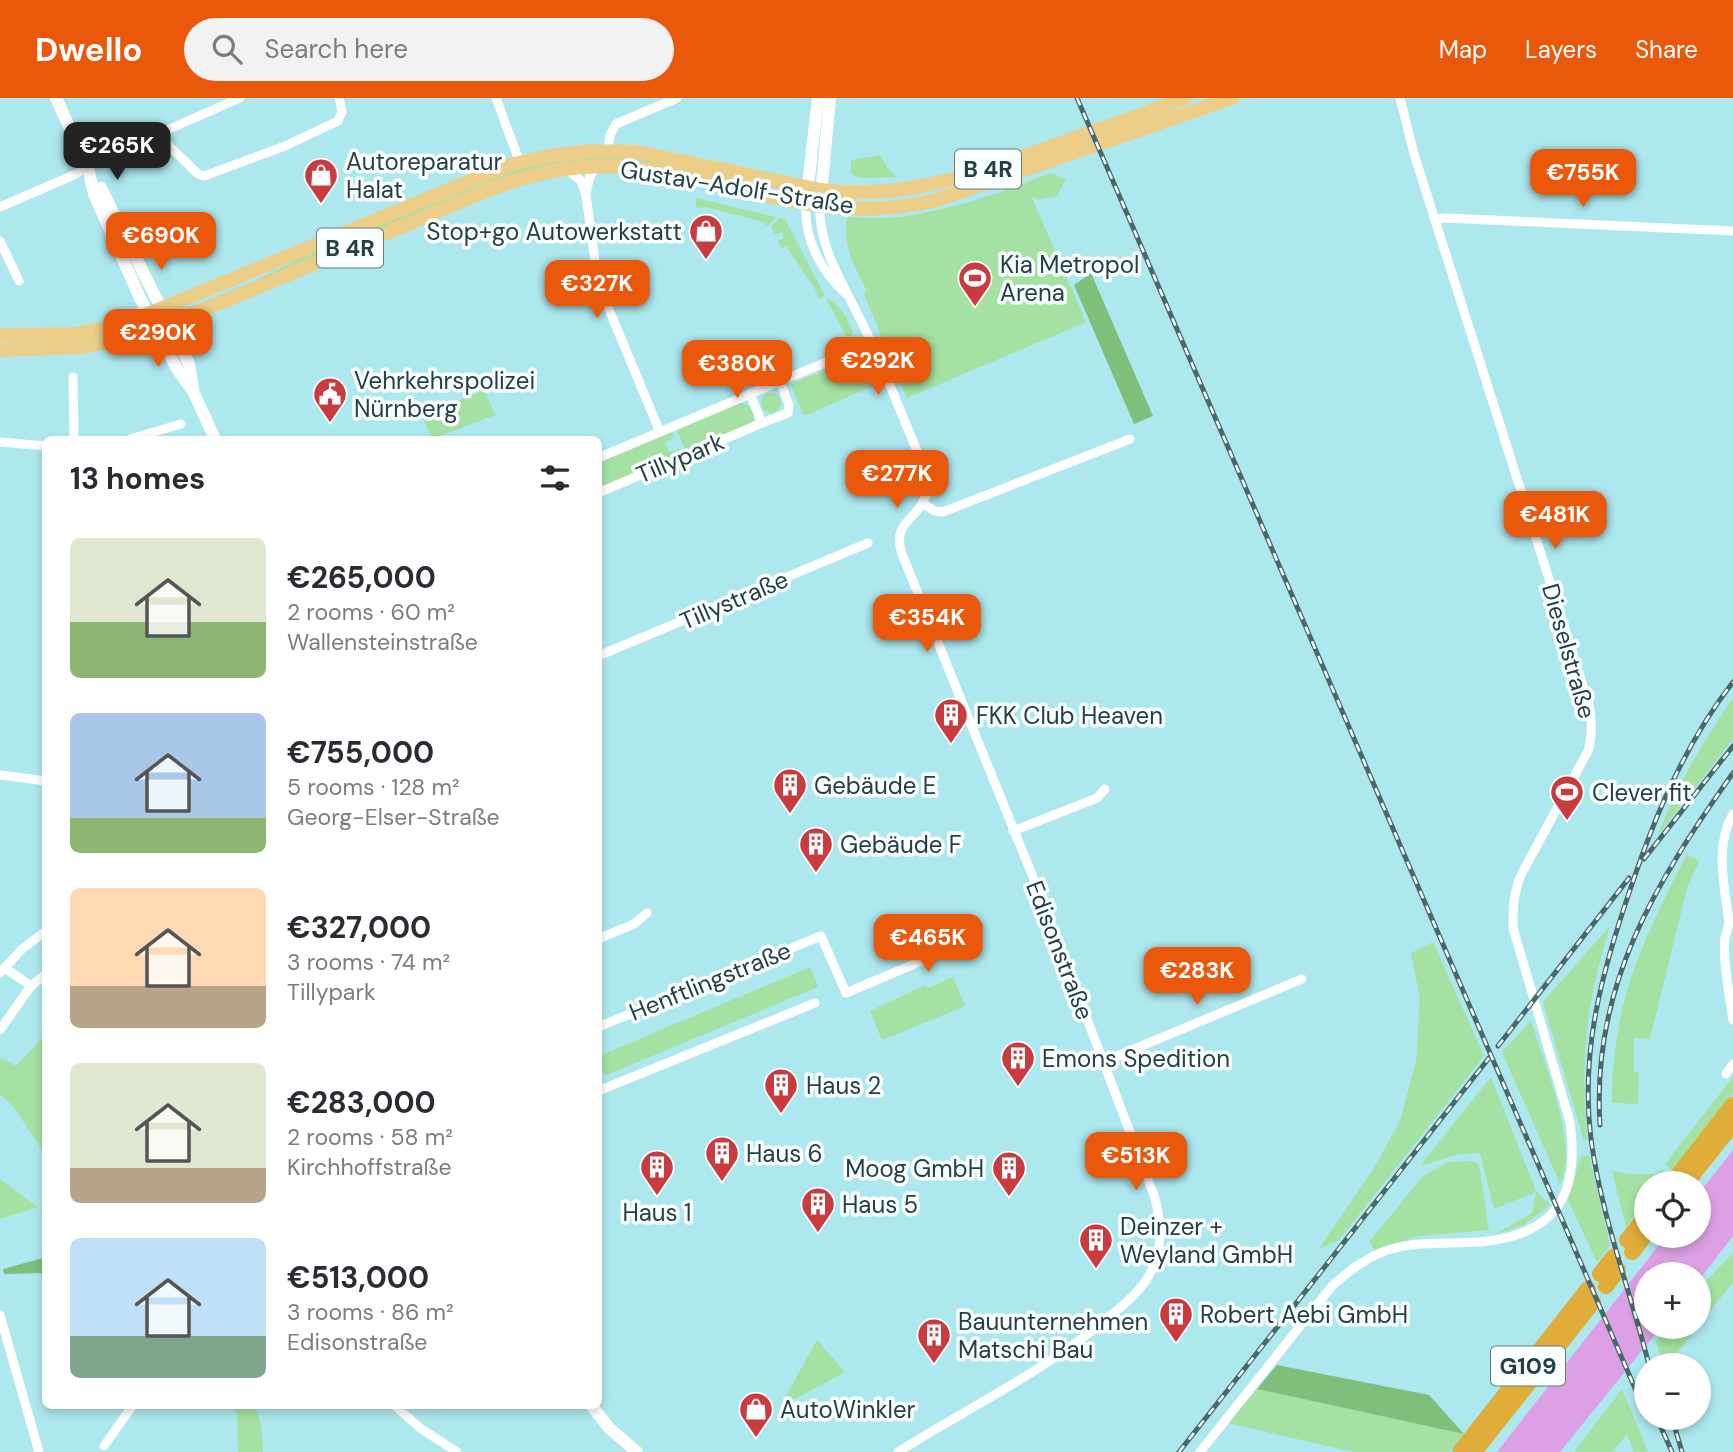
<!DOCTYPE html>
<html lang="en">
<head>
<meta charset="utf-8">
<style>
	:root { --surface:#fff; --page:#f2f2f3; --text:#2b2b33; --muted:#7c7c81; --accent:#ea580c }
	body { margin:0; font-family:"DM Sans",sans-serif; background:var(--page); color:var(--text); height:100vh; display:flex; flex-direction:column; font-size:26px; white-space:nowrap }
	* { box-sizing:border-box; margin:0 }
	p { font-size:23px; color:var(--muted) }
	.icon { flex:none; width:38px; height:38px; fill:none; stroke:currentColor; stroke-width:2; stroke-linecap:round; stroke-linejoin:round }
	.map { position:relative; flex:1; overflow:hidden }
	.details { position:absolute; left:42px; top:338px; width:560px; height:973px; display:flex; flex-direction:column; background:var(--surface); border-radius:10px; box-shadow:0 4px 10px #0003 }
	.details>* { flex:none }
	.controls { position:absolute; left:1634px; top:1073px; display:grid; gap:14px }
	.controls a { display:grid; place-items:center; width:77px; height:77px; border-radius:50%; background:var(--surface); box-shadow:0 4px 10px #0003; font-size:35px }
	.price { position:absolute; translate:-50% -60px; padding:0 16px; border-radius:14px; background:var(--accent); color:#fff; font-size:23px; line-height:46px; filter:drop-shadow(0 2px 4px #0008) }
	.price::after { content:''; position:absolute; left:50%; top:42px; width:21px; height:16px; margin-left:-10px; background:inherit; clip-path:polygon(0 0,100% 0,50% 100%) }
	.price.selected { background:#222; color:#fff }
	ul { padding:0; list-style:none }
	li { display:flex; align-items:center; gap:21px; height:175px; padding:0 28px }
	li span { display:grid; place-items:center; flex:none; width:196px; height:140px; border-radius:10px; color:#555 }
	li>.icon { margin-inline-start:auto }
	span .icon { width:84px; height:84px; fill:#fffc; stroke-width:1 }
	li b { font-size:30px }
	h2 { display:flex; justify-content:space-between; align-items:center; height:84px; padding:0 28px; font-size:30px }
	header { display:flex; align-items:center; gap:42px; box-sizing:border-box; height:98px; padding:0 35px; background:var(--accent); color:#fff }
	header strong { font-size:33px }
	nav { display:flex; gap:38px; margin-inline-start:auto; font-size:24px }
	.search { width:490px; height:63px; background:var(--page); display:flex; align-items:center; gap:18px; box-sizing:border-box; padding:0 24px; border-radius:38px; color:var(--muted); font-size:26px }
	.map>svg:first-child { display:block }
	.green { fill:#a4e1a2 }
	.forest { fill:#7ebf7c }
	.water { fill:#dea0e4 }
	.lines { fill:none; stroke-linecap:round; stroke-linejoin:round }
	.street { stroke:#fff; stroke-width:9 }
	.secondary { stroke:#fff; stroke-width:12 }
	.primary { stroke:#ecce89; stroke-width:14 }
	.highway { stroke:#e0ad3a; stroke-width:16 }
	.rail-casing { stroke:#48696c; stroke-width:5 }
	.rail { stroke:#f9feff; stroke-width:2.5; stroke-dasharray:8; stroke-linecap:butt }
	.labels { text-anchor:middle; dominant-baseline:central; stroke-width:7; stroke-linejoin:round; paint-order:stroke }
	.shield { fill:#f9feff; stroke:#66787b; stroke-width:2 }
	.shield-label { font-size:23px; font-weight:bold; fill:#273f42 }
	.poi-label { font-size:24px; fill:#273f42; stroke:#f9feff; text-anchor:start }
	.street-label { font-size:24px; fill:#273f42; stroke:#f9feff }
</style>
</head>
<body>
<header>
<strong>Dwello</strong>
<div class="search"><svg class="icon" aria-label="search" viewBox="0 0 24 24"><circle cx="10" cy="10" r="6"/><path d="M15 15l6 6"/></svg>Search here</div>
<nav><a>Map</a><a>Layers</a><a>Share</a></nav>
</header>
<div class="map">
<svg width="1733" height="1354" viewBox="0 0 1733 1354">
	<rect width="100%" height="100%" fill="#ade8ee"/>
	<g class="green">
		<path d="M880,57L888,71L897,79L861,80L851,76V62Z"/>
		<path d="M631,58L788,91V93L681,72L590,65L372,137L183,212L254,183L316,153L523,69L572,59Z"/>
		<path d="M1051,75L1066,81L1057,98L1036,102L1035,99L1032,100L1086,224L907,300L864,196L866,191C854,166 842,149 847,119C867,120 887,121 906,118C957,111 1004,93 1051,75Z"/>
		<path d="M696,100L776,119L768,128L760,123L705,109L696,110Z"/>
		<path d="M780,120L785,121L825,198L819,201L815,191L786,148L781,150L778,143L784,140L782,134L775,136L771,129Z"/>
		<path d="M826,200C840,207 847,219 853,234L848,242Z"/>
		<path d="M864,261L866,262L875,287L807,317L803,316L791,288L795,284L851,263Z"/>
		<path d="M484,292L495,317L432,341L422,318Z"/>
		<circle cx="771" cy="305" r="10"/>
		<path d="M741,305C751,307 757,315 752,325L686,354L677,332Z"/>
		<path d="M672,334L674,340L665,344L669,354L679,352L681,356L599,390V365Z"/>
		<path d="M1733,600V641L1658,737C1678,686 1702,645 1733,600Z"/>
		<path d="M1687,756L1699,763L1687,790L1650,941L1634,940V974L1639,975L1638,1006L1612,1005C1612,904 1642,844 1687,756Z"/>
		<path d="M1610,828C1601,859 1592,890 1588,923C1583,962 1584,1002 1587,1041L1584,1043L1543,904Z"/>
		<path d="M1433,844L1484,958L1339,1142L1318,1152L1374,1070L1400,1023L1416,963L1420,900L1411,855Z"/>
		<path d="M810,869L818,889L604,978L599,958Z"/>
		<path d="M953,879L965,908L882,942L870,913L923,888L929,890Z"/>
		<path d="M1531,923C1543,962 1580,1049 1560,1086L1502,954Z"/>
		<path d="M45,937V1056L13,1008L0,996V960L16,968Z"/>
		<path d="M1491,979L1536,1093L1550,1107L1524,1127L1494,1137L1532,1115L1536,1094L1494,1111L1480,1055L1460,1056L1420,1068Z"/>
		<path d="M1733,979V995L1672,1072L1665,1066Z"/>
		<path d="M1589,1057L1610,1147L1597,1164L1566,1098L1574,1083L1580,1059Z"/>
		<path d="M1473,1063L1479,1067L1489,1132L1418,1138L1375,1152L1369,1144L1423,1078L1448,1064Z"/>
		<path d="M1662,1071L1665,1074L1657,1085H1647V1100L1626,1129L1612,1073L1629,1076H1656Z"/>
		<path d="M0,1081L38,1109L0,1121Z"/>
		<path d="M1733,1155V1184L1668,1267H1663L1656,1243L1668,1229L1699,1228V1191Z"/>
		<path d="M817,1242L845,1274L780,1309Z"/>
		<path d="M1257,1291L1464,1336L1449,1354H1353L1228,1325Z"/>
		<path d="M1622,1291L1648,1354H1634L1627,1336L1612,1354H1574Z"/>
		<path d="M230,1307H253C262,1320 262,1338 263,1354H238L237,1316Z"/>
	</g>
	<g class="forest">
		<path d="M1091,175L1153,318L1134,326L1074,187Z"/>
		<path d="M43,1160L45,1175L4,1176L3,1171Z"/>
		<path d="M1277,1267L1429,1297L1464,1336L1257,1291Z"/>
	</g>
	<path class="water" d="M1733,1052V1138L1699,1182V1176H1647V1228L1661,1229L1560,1354H1497L1666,1138H1699V1095Z"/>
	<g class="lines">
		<g class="street">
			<path d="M496,0L520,65"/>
			<path d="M161,36L165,44L198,76L204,78L285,48L338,23L342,14L339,0"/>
			<path d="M608,52L610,37L616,26L677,0"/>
			<path d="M568,72L581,83L586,97L598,185L660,334"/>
			<path d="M586,95L590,78L597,68"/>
			<path d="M806,105C803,140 821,173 846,196"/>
			<path d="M820,107C817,149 849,196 866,233C885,274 902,316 919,358C923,370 929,384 926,397C918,423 891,423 902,456L1035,784L1155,1100C1161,1124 1163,1149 1152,1172C1143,1191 1125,1206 1109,1219C1045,1273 968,1310 898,1354"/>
			<path d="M0,109L74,77L99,62L240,0"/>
			<path d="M1435,121L1446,120L1733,133"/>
			<path d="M0,143L19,183"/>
			<path d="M73,279L74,341"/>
			<path d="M780,283L789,307L788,315L762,325L750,296Z"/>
			<path d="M780,283L872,246"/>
			<path d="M130,341L181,326"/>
			<path d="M0,344L46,348"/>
			<path d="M598,360L750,296"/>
			<path d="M598,395L762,325"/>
			<path d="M922,405L935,413L943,414L1130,341"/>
			<path d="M598,558L868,445"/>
			<path d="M0,677L46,683"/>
			<path d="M1733,716C1714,748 1725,791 1729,824C1729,830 1726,834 1725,840C1722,860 1730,901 1733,922"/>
			<path d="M1013,733L1097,700L1105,691"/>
			<path d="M598,841L634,826L647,815"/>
			<path d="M5,870L31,888"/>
			<path d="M0,875L22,851L46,833"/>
			<path d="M598,929L821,838L846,895L945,853L948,844L938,820"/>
			<path d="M0,932L31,888L46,876"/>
			<path d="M1103,964L1302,881"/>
			<path d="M1726,976L1733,966"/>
			<path d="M598,993L815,905"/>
			<path d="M0,1217L39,1354"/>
			<path d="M394,1307L420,1330L457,1354"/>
			<path d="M104,1348L133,1307"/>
			<path d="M1200,1354L1332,1188C1350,1172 1368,1158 1391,1151C1424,1142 1456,1147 1488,1143C1561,1134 1579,1091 1570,1024L1513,830C1513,809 1513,795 1522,775L1588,653C1593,637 1592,623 1589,607L1414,56L1400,0"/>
		</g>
		<g class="secondary">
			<path d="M56,0L88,70L94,96L140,200L177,271L193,293L215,341"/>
			<path d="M101,90L189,266L193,289"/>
			<path d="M806,105L818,0"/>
			<path d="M820,107L830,0"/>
			<path d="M591,1307L609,1330L637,1354"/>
		</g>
		<g class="primary">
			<path d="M0,237L75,236L119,228L475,81L514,66L549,58L591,53L637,54L821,92C910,103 983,73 1064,44C1105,29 1146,16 1185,0"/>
			<path d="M0,252L84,249L129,240C224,206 316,164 408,126C465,102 522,73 584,69C668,63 746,99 828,109C864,113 899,110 934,103L1232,0"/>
		</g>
		<g class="highway">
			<path d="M1672,1085L1733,1007"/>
			<path d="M1686,1085L1733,1026"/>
			<path d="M1627,1142L1647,1117"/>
			<path d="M1632,1154L1647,1135"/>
			<path d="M1600,1176L1613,1159"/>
			<path d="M1606,1188L1618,1172"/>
			<path d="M1460,1354L1588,1191"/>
			<path d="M1474,1354L1593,1204"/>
		</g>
		<g class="rail-casing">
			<g id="rail">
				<path d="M1077,0L1647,1318"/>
				<path d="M1644,761L1733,648"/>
				<path d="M1498,948L1629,780"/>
				<path d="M1600,1027C1591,888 1656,784 1733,675"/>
				<path d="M1649,1267C1630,1192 1601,1117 1591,1041C1580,953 1602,874 1630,792C1655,717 1685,646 1733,584"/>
				<path d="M1657,1320L1672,1354"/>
				<path d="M1672,1320L1682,1354"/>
				<path d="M1179,1354L1489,960"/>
			</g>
		</g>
		<use href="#rail" class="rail"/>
	</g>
	<defs>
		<g id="shop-pin" transform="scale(1.75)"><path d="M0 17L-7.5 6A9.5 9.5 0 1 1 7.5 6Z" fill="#ca3b3f" stroke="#f9feff"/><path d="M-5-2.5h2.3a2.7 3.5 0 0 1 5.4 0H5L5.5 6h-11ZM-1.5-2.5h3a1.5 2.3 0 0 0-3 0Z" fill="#fff"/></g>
		<g id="stadium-pin" transform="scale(1.75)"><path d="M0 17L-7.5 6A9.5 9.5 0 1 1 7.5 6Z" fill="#ca3b3f" stroke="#f9feff"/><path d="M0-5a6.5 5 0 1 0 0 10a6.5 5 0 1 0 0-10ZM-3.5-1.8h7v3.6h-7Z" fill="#fff"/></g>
		<g id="civic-pin" transform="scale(1.75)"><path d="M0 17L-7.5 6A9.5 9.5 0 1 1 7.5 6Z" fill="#ca3b3f" stroke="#f9feff"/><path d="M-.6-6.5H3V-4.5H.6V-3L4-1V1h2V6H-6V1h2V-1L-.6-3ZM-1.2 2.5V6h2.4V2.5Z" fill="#fff"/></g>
		<g id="building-pin" transform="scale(1.75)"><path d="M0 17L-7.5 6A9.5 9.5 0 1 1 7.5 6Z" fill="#ca3b3f" stroke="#f9feff"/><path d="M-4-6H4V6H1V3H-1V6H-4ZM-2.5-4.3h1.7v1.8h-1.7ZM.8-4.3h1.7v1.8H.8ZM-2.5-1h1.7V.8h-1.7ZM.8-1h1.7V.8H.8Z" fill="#fff"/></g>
	</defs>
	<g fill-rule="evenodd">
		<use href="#shop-pin" x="321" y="77"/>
		<use href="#shop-pin" x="706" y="133"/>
		<use href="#stadium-pin" x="975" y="180"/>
		<use href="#civic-pin" x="330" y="296"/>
		<use href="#building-pin" x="951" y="617"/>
		<use href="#building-pin" x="790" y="687"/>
		<use href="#stadium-pin" x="1567" y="694"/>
		<use href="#building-pin" x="816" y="746"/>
		<use href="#building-pin" x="1018" y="960"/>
		<use href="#building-pin" x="781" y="987"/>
		<use href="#building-pin" x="722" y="1055"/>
		<use href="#building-pin" x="657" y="1069"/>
		<use href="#building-pin" x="1009" y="1070"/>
		<use href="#building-pin" x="818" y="1106"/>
		<use href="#building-pin" x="1096" y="1142"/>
		<use href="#building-pin" x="1176" y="1216"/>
		<use href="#building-pin" x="934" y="1237"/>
		<use href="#shop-pin" x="756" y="1311"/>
	</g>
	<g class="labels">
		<g class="shield">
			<rect x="955" y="51.5" width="66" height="39" rx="5"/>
			<rect x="317" y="130.5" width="66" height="39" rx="5"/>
			<rect x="1491" y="1248.5" width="74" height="39" rx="5"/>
		</g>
		<g class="shield-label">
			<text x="988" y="71">B 4R</text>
			<text x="350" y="150">B 4R</text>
			<text x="1528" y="1268">G109</text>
		</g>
		<g class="poi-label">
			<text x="346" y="63">Autoreparatur<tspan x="346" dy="28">Halat</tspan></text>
			<text x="682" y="133" text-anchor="end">Stop+go Autowerkstatt</text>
			<text x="1000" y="166">Kia Metropol<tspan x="1000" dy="28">Arena</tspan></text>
			<text x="354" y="282">Vehrkehrspolizei<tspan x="354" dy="28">Nürnberg</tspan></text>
			<text x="976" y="617">FKK Club Heaven</text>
			<text x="814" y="687">Gebäude E</text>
			<text x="1592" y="694">Clever fit</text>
			<text x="840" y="746">Gebäude F</text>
			<text x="1042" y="960">Emons Spedition</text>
			<text x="806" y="987">Haus 2</text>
			<text x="746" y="1055">Haus 6</text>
			<text x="984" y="1070" text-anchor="end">Moog GmbH</text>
			<text x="842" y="1106">Haus 5</text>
			<text x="657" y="1114" text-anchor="middle">Haus 1</text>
			<text x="1120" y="1128">Deinzer +<tspan x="1120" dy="28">Weyland GmbH</tspan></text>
			<text x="1200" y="1216">Robert Aebi GmbH</text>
			<text x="958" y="1223">Bauunternehmen<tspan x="958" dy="28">Matschi Bau</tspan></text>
			<text x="780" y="1311">AutoWinkler</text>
		</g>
		<g class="street-label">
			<text transform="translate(737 89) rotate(9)">Gustav-Adolf-Straße</text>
			<text transform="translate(680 360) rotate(-23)">Tillypark</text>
			<text transform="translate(734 502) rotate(-23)">Tillystraße</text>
			<text transform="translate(1569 553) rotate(74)">Dieselstraße</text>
			<text transform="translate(1060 852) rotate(69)">Edisonstraße</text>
			<text transform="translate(710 883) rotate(-22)">Henftlingstraße</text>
		</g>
	</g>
</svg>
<div class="controls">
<a><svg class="icon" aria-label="locate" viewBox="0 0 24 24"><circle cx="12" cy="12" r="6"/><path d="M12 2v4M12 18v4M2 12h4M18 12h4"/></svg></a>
<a>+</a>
<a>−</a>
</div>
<b class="price selected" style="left:117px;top:84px">€265K</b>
<b class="price" style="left:1583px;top:111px">€755K</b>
<b class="price" style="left:161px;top:174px">€690K</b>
<b class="price" style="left:597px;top:222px">€327K</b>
<b class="price" style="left:158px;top:271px">€290K</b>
<b class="price" style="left:878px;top:299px">€292K</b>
<b class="price" style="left:737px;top:302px">€380K</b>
<b class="price" style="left:897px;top:412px">€277K</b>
<b class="price" style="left:1555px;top:453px">€481K</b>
<b class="price" style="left:927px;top:556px">€354K</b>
<b class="price" style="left:928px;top:876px">€465K</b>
<b class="price" style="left:1197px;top:909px">€283K</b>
<b class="price" style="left:1136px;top:1094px">€513K</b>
<section class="details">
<h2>13 homes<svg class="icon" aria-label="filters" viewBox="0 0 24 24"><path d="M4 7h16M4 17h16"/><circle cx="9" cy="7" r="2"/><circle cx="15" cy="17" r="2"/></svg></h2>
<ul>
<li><span style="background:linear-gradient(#dfe7d0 60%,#8fb573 0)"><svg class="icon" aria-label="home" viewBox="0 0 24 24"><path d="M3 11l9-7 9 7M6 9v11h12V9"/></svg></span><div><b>€265,000</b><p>2 rooms · 60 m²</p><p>Wallensteinstraße</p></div></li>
<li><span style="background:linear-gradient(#a9c7e8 75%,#8fb573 0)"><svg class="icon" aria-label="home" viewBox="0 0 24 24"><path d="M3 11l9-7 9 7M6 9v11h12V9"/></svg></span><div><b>€755,000</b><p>5 rooms · 128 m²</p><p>Georg-Elser-Straße</p></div></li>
<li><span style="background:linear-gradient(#ffd9b3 70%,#b9a48a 0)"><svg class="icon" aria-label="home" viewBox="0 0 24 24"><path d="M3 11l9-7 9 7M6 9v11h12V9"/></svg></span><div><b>€327,000</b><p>3 rooms · 74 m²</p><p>Tillypark</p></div></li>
<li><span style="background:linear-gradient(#dfe7d0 75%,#b9a48a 0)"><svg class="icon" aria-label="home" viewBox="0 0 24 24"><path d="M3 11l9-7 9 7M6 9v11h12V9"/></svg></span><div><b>€283,000</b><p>2 rooms · 58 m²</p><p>Kirchhoffstraße</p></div></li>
<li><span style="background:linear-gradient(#bfe0f5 70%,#7fa58c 0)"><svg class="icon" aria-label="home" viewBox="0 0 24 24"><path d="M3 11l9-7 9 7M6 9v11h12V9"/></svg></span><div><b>€513,000</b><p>3 rooms · 86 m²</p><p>Edisonstraße</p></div></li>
</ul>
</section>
</div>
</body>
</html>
